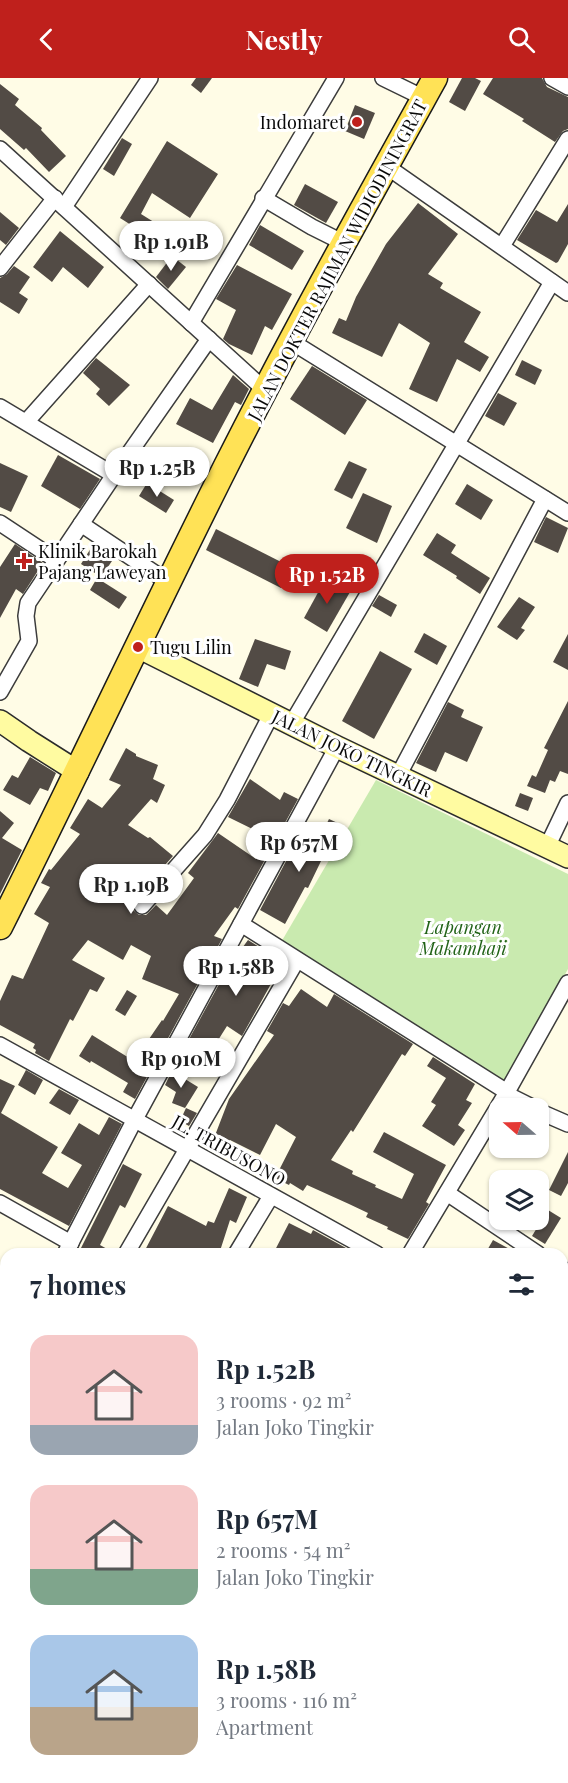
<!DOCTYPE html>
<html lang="en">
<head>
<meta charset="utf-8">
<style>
	:root { --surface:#fff; --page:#f2f2f3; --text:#1f2937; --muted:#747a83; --accent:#bf201c }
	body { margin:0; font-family:"Playfair Display",serif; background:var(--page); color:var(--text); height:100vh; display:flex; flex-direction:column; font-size:22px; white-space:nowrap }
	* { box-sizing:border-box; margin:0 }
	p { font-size:20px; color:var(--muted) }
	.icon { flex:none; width:33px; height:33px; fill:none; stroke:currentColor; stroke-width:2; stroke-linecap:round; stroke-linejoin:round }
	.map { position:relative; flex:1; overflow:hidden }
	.side { position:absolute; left:0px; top:1170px; width:568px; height:536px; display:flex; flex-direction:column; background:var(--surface); border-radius:18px 18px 0 0; box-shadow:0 2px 4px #0004 }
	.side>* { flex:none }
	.needle { width:39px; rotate:290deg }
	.tools { position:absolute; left:489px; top:1020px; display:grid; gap:12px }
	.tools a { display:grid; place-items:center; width:60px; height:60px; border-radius:12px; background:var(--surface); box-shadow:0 2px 4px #0004; font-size:30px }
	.price { position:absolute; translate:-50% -51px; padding:0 14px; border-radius:21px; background:#fff; color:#222; font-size:20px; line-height:39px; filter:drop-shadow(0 2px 3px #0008) }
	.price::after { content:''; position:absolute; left:50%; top:36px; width:18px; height:14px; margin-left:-9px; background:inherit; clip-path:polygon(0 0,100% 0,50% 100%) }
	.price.active { background:var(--accent); color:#fff }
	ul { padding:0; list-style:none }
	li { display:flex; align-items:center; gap:18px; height:150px; padding:0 30px }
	li span { display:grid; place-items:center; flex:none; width:168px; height:120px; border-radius:18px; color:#555 }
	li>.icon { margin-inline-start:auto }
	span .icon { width:72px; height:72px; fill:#fffc; stroke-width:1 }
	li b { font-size:26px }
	h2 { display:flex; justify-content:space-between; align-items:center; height:72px; padding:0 30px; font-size:26px }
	header { display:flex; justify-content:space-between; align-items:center; height:78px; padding:0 30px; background:var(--accent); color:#fff; font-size:27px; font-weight:700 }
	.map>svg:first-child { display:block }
	.green { fill:#c9eaaf }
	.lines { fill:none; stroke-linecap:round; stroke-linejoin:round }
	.river { stroke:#a8d5f9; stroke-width:27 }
	.building { fill:#524b45 }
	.street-casing { stroke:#3c3c3c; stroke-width:18 }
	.secondary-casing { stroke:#2b2b2b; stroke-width:24 }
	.primary-casing { stroke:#1a1a1a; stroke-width:27 }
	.street { stroke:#fff; stroke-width:15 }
	.secondary { stroke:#fffba1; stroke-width:21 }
	.primary { stroke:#ffe256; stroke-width:24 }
	.poi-dot { fill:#bf201c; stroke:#fff; stroke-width:2 }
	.labels { text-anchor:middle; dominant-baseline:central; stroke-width:6; stroke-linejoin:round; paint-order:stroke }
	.poi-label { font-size:18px; fill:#090909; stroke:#fff; text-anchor:start }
	.street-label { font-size:18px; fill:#090909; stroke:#fff }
	.park-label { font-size:18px; font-style:italic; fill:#226318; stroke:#fff }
</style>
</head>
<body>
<header><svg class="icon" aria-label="back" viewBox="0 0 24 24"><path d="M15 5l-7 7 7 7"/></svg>Nestly<svg class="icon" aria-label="search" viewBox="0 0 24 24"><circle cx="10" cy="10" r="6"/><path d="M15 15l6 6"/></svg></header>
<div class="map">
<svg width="568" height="1705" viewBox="0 0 568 1705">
	<rect width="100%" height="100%" fill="#fffce6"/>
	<path class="green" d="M376,702L568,796V891L503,1006L280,866Z"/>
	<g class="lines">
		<g class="river">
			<path d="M562,1655L568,1654"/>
			<path d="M475,1705L480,1700"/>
		</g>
	</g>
	<g class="building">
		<path d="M196,0H212L201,15L191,7Z"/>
		<path d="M462,0H475L481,3L465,33L449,24Z"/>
		<path d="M493,0H542L547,9L568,19V51L563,53L555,64L522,43L524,41L483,16Z"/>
		<path d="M0,6L19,21L15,27L42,50L41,52L66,78L49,94L26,70L24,72L0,51Z"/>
		<path d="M355,27L375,35L364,61L345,53Z"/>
		<path d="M122,60L132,66L114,98L103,91Z"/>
		<path d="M167,63L218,96L190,140L152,115L141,136L173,156L166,169L120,140Z"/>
		<path d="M305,106L338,124L326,145L294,127Z"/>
		<path d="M418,125L458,156L428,196L443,205L440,210L481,234L464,264L489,279L480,294L457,281L437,324L409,311L430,265L399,245L382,279L332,255L339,240L346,243L356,219L386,166Z"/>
		<path d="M568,126V166L558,184L556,185L517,162L536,132L557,144Z"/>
		<path d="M0,134L19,150L6,167L0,162Z"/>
		<path d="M260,147L304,173L292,192L249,167Z"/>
		<path d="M60,153L104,189L88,210L63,189L52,204L33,189Z"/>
		<path d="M172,178L186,189L168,211L156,199Z"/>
		<path d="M237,187L292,216L272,252L265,248L252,277L229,266L223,261L236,232L216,221Z"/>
		<path d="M14,188L30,199L19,215L28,221L19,236L0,224V200L7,196Z"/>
		<path d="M96,280L130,307L109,328L96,316L100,311L83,295Z"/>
		<path d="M522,282L542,292L535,307L515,297Z"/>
		<path d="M312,288L367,322L345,357L290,321Z"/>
		<path d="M233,297L249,311L241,327L235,324L213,365L176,346L190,320L212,332Z"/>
		<path d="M498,315L517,325L504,348L485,338Z"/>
		<path d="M58,377L100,401L80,431L41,408Z"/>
		<path d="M349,383L367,391L352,421L334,412Z"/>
		<path d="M0,385L28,398L11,434L0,429Z"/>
		<path d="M147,405L174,422L166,435L139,418Z"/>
		<path d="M467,406L493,422L481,442L455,426Z"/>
		<path d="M363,415L392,428L377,465L346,450Z"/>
		<path d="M546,439L568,450L558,475L534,464Z"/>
		<path d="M216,451L291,489L281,510L206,472Z"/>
		<path d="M437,455L456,467L451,475L490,500L480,516L456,500L457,498L423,477Z"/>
		<path d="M15,466L43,485L23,516L16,511L0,540V489Z"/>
		<path d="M91,470L112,483L101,499L81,486Z"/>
		<path d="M97,500L127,519L119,531L90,512Z"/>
		<path d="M326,500L350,514L327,554L304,540Z"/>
		<path d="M379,517L397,527L391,539L372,528Z"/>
		<path d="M519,519L535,529L521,550L525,552L517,562L497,549Z"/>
		<path d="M424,555L447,568L437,587L414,574Z"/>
		<path d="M568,556V592L553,584Z"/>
		<path d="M255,561L291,573L285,592L267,586L258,609L239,601Z"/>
		<path d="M380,573L412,591L374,661L342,643Z"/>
		<path d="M568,623V696L560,693L555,704L550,702L545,715L527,708L532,697L536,699L548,672L544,670Z"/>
		<path d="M448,624L464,632L461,639L483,649L467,684L445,674L436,694L416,685Z"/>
		<path d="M126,670L136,676V678L158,687L153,701L165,707L157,725L151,721L128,747L148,760L150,759L173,778L134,822L133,832L139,837H146L156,827L167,837L194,800L188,795L218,755L256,781L269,759L228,739L250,701L280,722L284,714L298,721L238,831L235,829L214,858L222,861L135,1021L123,1014L128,1005L91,983L90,985L79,978L92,957L134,983L162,942L163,943L179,916L142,901L151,878L131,867L123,882L88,862L72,882L105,900L97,914L90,911L73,943L70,941L49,983L35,975L36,972L33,970L35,966L0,947V923L12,897L23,901L49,845L34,836L50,809L41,805L49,791L51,792L80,756L70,750L88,721L102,730L121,707L109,702Z"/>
		<path d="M30,679L56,695L48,713L40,710L30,727L3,712L12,697L18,700Z"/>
		<path d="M520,715L533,720L528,733L515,728Z"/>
		<path d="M0,733L14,745L2,760L22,772L0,816Z"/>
		<path d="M329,741L342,747L324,782L322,781L308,810L305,809L285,846L260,832L300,757L317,765Z"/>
		<path d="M248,862L264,872L260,877L282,886L242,958L227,948L210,975L188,963L229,888Z"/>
		<path d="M301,911L327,929L334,916L413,966L405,978L402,976L353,1054L351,1052L331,1082L353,1093L352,1096L376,1107L375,1109L402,1121L414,1096L373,1074L384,1054L446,1087L426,1124L429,1126L408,1161L387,1151L388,1149L366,1139L368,1135L349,1126L307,1107L303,1113L290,1105L289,1107L275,1100L296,1059L276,1046L260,1077L230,1062L228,1065L214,1060L229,1021L274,957L267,953L283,925L289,928Z"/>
		<path d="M127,912L137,918L125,938L115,932Z"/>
		<path d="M433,979L475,1006L466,1022L472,1025L458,1047L465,1052L454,1068L422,1048L436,1027L431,1024L446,1000L427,988Z"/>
		<path d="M26,992L43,1002L35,1017L18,1007Z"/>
		<path d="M172,993L198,1009L185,1030L172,1025L176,1014L165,1007Z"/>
		<path d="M0,1001L15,1008L1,1035L58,1069L42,1095L68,1110L82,1087L61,1075L79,1045L99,1057L109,1039L122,1046L69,1148L0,1111Z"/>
		<path d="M59,1011L79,1022L70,1037L49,1025Z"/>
		<path d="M186,1030L197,1035L189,1048L180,1043Z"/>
		<path d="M568,1074V1105L561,1118L549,1112Z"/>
		<path d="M123,1086L142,1096L125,1130L120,1127L100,1167L116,1176H78Z"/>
		<path d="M229,1110L247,1119L236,1145L230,1142L219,1176H143L168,1128L206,1148L208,1143L214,1145Z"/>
		<path d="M548,1132L561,1140L545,1166L532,1158Z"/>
		<path d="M289,1145L311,1156L313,1152L357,1176H273Z"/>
		<path d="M493,1162L519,1176H485Z"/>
	</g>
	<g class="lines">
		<g class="street-casing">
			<g id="street">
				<path d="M383,0L424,20"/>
				<path d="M552,0L568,9"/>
				<path d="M0,71L266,313"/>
				<path d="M386,88L568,215"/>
				<path d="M263,120L312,149L344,165"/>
				<path d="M64,129L150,0"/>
				<path d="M502,168L568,61"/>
				<path d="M0,190L55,120"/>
				<path d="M191,245L336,0"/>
				<path d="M292,264L568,435"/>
				<path d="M0,329L114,397"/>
				<path d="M27,343L149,206"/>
				<path d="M0,445L56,482"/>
				<path d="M81,446L168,504"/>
				<path d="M0,614L29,563L26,538L28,525L114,397L209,261"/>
				<path d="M292,645L552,204"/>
				<path d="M398,698L545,421"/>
				<path d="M547,769L568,725"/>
				<path d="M142,828L205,757L227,722L272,635"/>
				<path d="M241,846L507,1014"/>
				<path d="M0,967L377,1176"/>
				<path d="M506,1016L534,1030"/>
				<path d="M538,1033L568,1046"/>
				<path d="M447,1115L538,1176"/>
				<path d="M0,1125L71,1165"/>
				<path d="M65,1176L135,1041L337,669"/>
				<path d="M126,1176L297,882"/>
				<path d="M236,1176L271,1118"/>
				<path d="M410,1176L507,1014L568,905"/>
				<path d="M562,1191L568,1194"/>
				<path d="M0,1298L6,1287"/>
				<path d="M562,1400L568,1393"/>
				<path d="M562,1419L568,1424"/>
				<path d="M0,1445L6,1435"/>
				<path d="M562,1566L568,1567"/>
				<path d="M0,1568L6,1559"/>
				<path d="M0,1584L6,1589"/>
				<path d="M120,1700L125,1705"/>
				<path d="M326,1700L331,1705"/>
				<path d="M68,1705L74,1700"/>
				<path d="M256,1705L262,1700"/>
			</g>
		</g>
		<g class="secondary-casing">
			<g id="secondary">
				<path d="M138,569L337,669L568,779"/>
				<path d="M0,643L29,663L78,694"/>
			</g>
		</g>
		<g class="primary-casing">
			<path id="primary" d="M0,849C77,696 149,541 226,388C292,257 364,128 435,0"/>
		</g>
		<use href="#street" class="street"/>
		<use href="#secondary" class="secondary"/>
		<use href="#primary" class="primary"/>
	</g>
	<g class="poi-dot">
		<circle cx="357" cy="44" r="6"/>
		<path d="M21 474h6v6h6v6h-6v6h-6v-6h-6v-6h6z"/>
		<circle cx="138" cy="569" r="6"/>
	</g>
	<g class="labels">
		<g class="poi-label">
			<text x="345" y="44" text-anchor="end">Indomaret</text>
			<text x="38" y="473">Klinik Barokah<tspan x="38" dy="21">Pajang Laweyan</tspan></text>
			<text x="150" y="569">Tugu Lilin</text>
		</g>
		<g class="street-label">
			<text transform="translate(337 182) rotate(-62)">JALAN DOKTER RAJIMAN WIDIODININGRAT</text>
			<text transform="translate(352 675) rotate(26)">JALAN JOKO TINGKIR</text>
			<text transform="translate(229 1072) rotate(29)">JL. TRIBUSONO</text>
		</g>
		<g class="park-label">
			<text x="463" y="849">Lapangan<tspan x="463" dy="21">Makamhaji</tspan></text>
		</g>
	</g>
</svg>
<div class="tools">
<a><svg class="needle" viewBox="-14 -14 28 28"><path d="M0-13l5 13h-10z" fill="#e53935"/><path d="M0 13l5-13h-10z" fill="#747a83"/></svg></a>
<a><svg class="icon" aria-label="layers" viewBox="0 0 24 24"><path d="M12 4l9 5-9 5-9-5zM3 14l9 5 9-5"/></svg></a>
</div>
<b class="price" style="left:171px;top:194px">Rp 1.91B</b>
<b class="price" style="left:157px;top:420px">Rp 1.25B</b>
<b class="price active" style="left:327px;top:527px">Rp 1.52B</b>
<b class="price" style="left:299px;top:795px">Rp 657M</b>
<b class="price" style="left:131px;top:837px">Rp 1.19B</b>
<b class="price" style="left:236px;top:919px">Rp 1.58B</b>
<b class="price" style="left:181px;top:1011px">Rp 910M</b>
<section class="side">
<h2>7 homes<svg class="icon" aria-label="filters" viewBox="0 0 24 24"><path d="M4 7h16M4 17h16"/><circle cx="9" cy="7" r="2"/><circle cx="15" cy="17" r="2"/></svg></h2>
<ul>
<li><span style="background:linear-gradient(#f6c9c9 75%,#9aa5b1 0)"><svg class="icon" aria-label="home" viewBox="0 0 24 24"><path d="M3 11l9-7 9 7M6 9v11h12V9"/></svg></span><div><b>Rp 1.52B</b><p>3 rooms · 92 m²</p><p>Jalan Joko Tingkir</p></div></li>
<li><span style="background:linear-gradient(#f6c9c9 70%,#7fa58c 0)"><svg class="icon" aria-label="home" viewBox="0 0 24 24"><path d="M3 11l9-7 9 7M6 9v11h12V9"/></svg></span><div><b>Rp 657M</b><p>2 rooms · 54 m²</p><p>Jalan Joko Tingkir</p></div></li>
<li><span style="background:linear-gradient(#a9c7e8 60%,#b9a48a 0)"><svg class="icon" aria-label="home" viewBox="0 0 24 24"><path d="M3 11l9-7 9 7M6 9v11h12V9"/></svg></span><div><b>Rp 1.58B</b><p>3 rooms · 116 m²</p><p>Apartment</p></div></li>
</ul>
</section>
</div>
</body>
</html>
